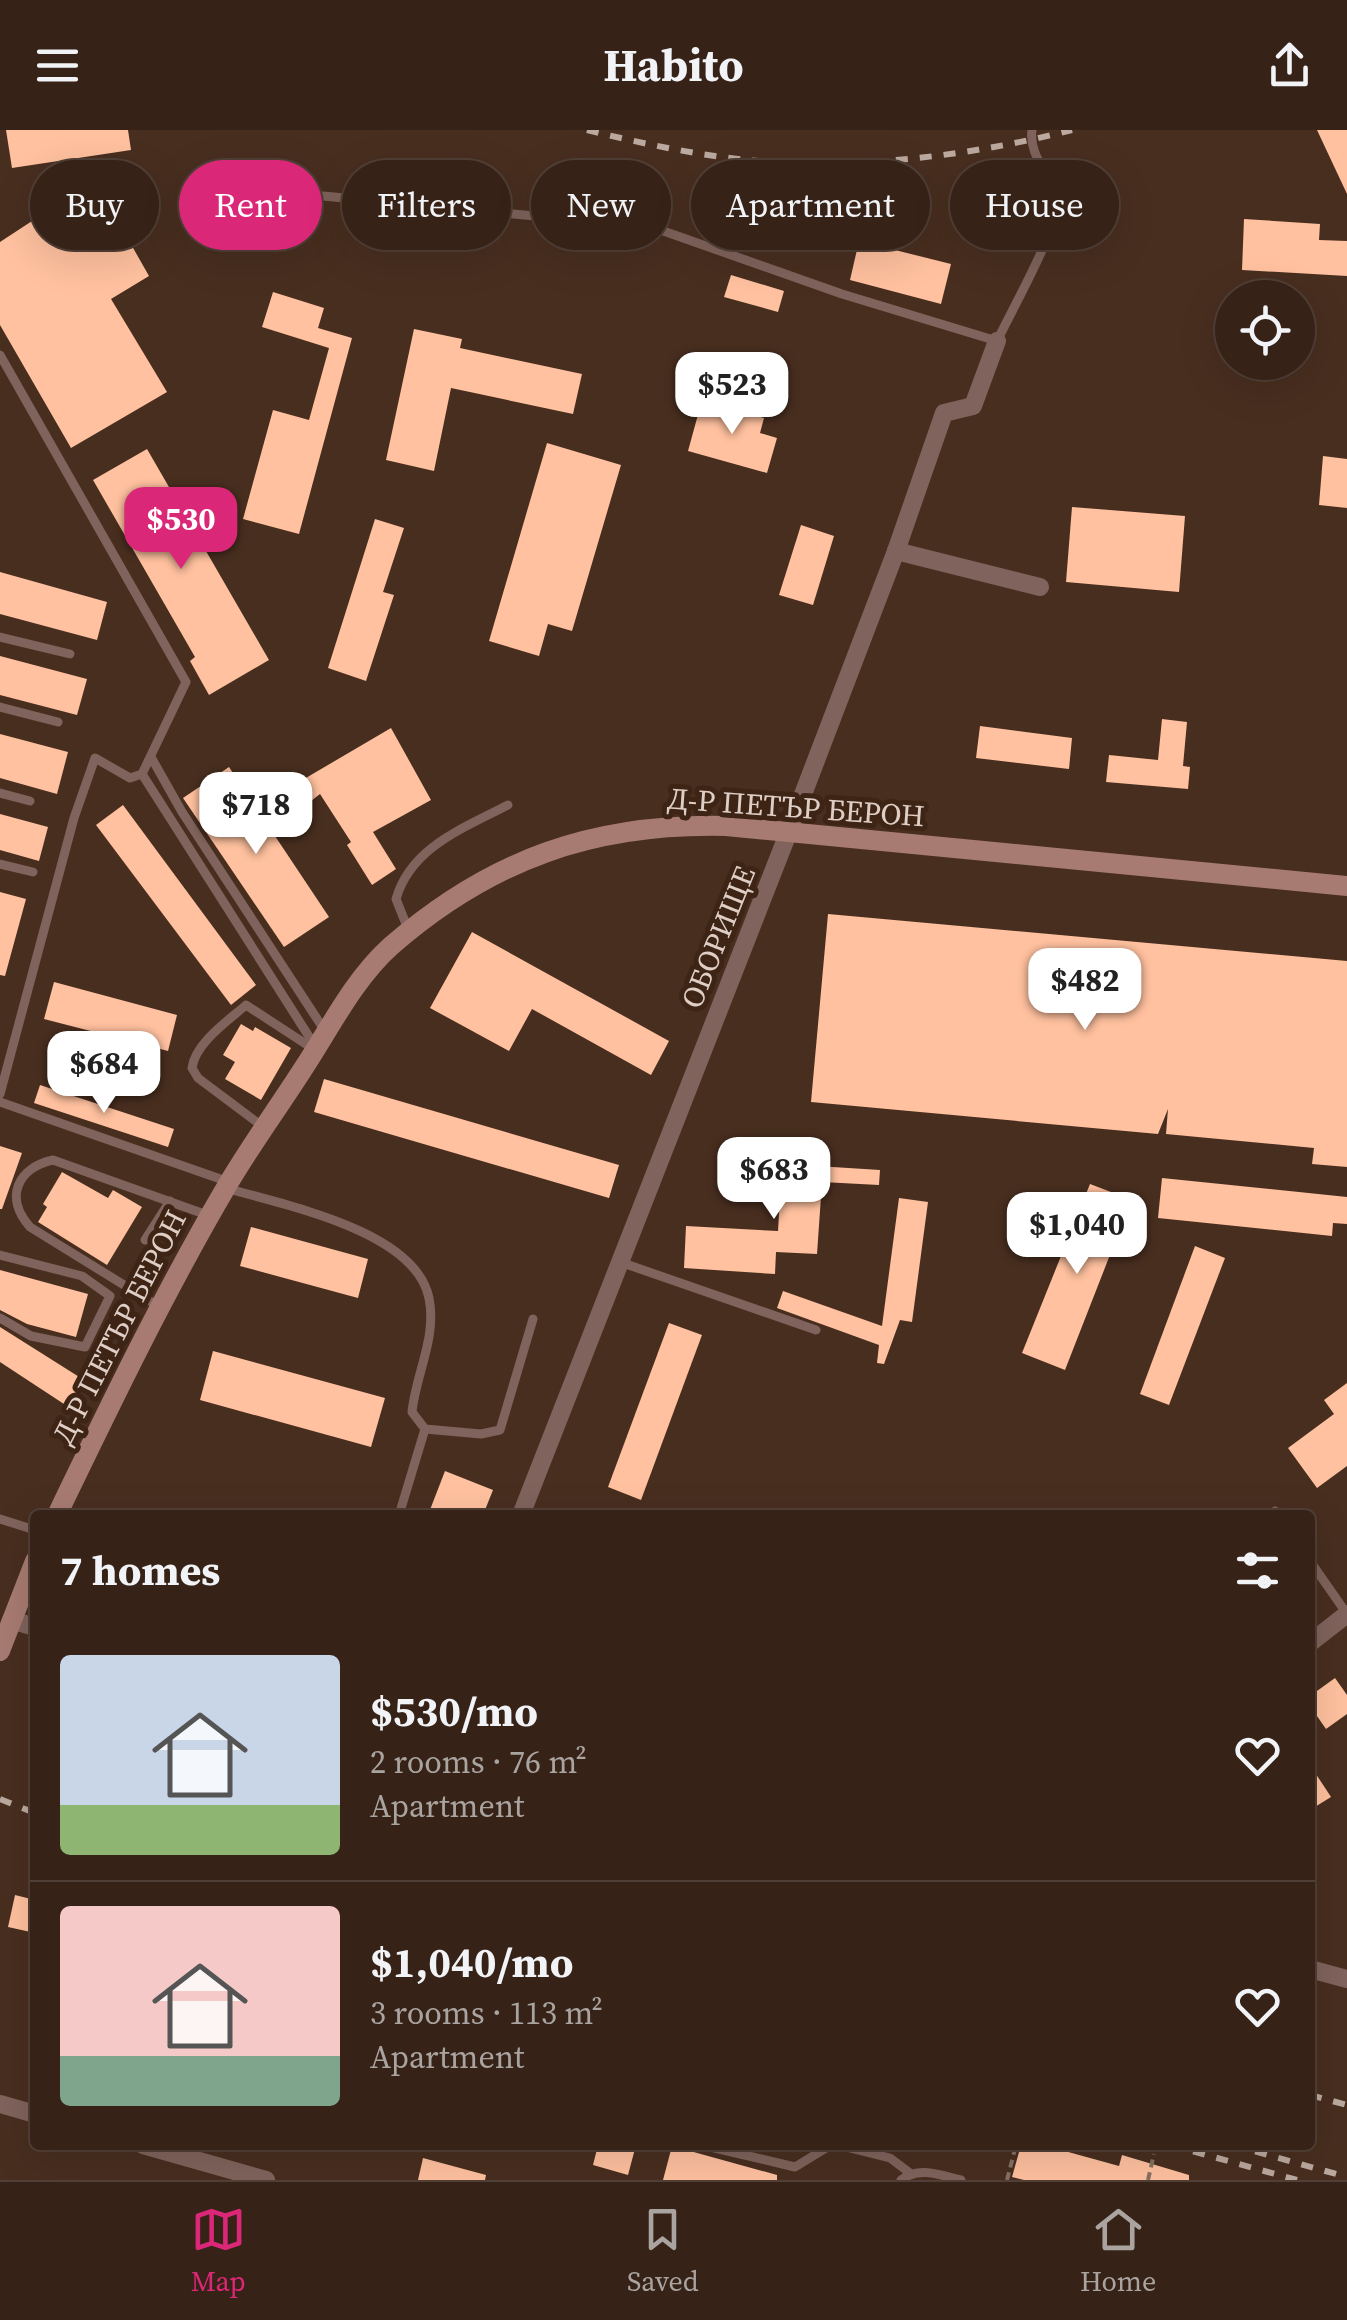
<!DOCTYPE html>
<html lang="en">
<head>
<meta charset="utf-8">
<style>
	:root { --surface:#362217; --page:#412f24; --text:#f1f3f6; --muted:#aaa4a1; --line:#503f36; --accent:#db2777 }
	body { margin:0; font-family:"Source Serif 4",serif; background:var(--page); color:var(--text); height:100vh; display:flex; flex-direction:column; font-size:38px; white-space:nowrap }
	* { box-sizing:border-box; margin:0 }
	p { font-size:32px; color:var(--muted) }
	.icon { flex:none; width:55px; height:55px; fill:none; stroke:currentColor; stroke-width:2; stroke-linecap:round; stroke-linejoin:round }
	.map { position:relative; flex:1; overflow:hidden }
	.sheet { position:absolute; left:30px; top:1380px; width:1285px; height:640px; display:flex; flex-direction:column; background:var(--surface); border-radius:10px; box-shadow:0 10px 40px #0002,0 0 0 2px var(--line) }
	.sheet>* { flex:none }
	.banner { position:absolute; left:30px; top:30px; width:1288px; height:90px; display:flex; gap:20px }
	.buttons { position:absolute; left:1215px; top:150px; display:grid; gap:20px }
	.buttons a { display:grid; place-items:center; width:100px; height:100px; border-radius:50%; background:var(--surface); box-shadow:0 10px 40px #0002,0 0 0 2px var(--line); font-size:50px }
	.price { position:absolute; translate:-50% -85px; padding:0 22px; border-radius:20px; background:#fff; color:#222; font-size:32px; line-height:65px; filter:drop-shadow(0 2px 5px #0008) }
	.price::after { content:''; position:absolute; left:50%; top:60px; width:30px; height:22px; margin-left:-15px; background:inherit; clip-path:polygon(0 0,100% 0,50% 100%) }
	.price.current { background:var(--accent); color:#fff }
	ul { padding:0; list-style:none }
	li { display:flex; align-items:center; gap:30px; height:250px; padding:0 30px }
	li+li { border-top:2px solid var(--line) }
	li span { display:grid; place-items:center; flex:none; width:280px; height:200px; border-radius:10px; color:#555 }
	li>.icon { margin-inline-start:auto }
	span .icon { width:120px; height:120px; fill:#fffc; stroke-width:1 }
	li b { font-size:42px }
	h2 { display:flex; justify-content:space-between; align-items:center; height:120px; padding:0 30px; font-size:42px }
	.tag { padding:0 35px; border-radius:45px; background:var(--surface); box-shadow:0 10px 40px #0002,0 0 0 2px var(--line); font-size:35px; line-height:90px }
	.tag.current { background:var(--accent); color:#fff }
	header { display:flex; justify-content:space-between; align-items:center; height:130px; padding:0 30px; background:var(--surface); font-size:45px; font-weight:700 }
	.dock { display:flex; justify-content:space-around; align-items:center; height:140px; border-top:2px solid var(--line); background:var(--surface); font-size:28px; color:var(--muted) }
	.dock a { display:grid; justify-items:center; gap:5px }
	.dock .current { color:var(--accent) }
	.map>svg:first-child { display:block }
	.building { fill:#ffc19f }
	.lines { fill:none; stroke-linecap:round; stroke-linejoin:round }
	.path { stroke:#867063; stroke-width:4; stroke-dasharray:8 5; stroke-linecap:butt }
	.lane { stroke:#7f635c; stroke-width:9 }
	.street { stroke:#7f635c; stroke-width:18 }
	.secondary { stroke:#a77b71; stroke-width:20 }
	.rail { stroke:#bca99f; stroke-width:6; stroke-dasharray:12 12; stroke-linecap:butt }
	.labels { text-anchor:middle; dominant-baseline:central; stroke-width:10; stroke-linejoin:round; paint-order:stroke }
	.street-label { font-size:30px; fill:#dfcec5; stroke:#3d2415 }
</style>
</head>
<body>
<header><svg class="icon" aria-label="menu" viewBox="0 0 24 24"><path d="M4 6h16M4 12h16M4 18h16"/></svg>Habito<svg class="icon" aria-label="share" viewBox="0 0 24 24"><path d="M12 15V3M7 8l5-5 5 5M5 13v7h14v-7"/></svg></header>
<div class="map">
<svg width="1347" height="2050" viewBox="0 0 1347 2050">
	<rect width="100%" height="100%" fill="#482e1f"/>
	<g class="building">
		<path d="M6,0H128L131,20L12,38Z"/>
		<path d="M1317,0H1347V64Z"/>
		<path d="M61,72L72,91L90,81L99,96L115,86L149,146L111,169L167,262L71,318L0,195V112Z"/>
		<path d="M1244,89L1320,94L1319,110L1347,111V146L1242,140Z"/>
		<path d="M859,111L951,134L941,174L850,150Z"/>
		<path d="M731,145L784,161L778,182L724,167Z"/>
		<path d="M273,162L324,178L318,198L352,208L299,404L243,389L273,280L309,290L329,218L262,197Z"/>
		<path d="M414,199L462,209L460,218L582,244L573,284L451,258L434,341L386,330Z"/>
		<path d="M702,270L764,288L760,303L777,308L767,343L688,321Z"/>
		<path d="M547,313L621,335L572,501L548,494L539,526L489,511Z"/>
		<path d="M147,319L269,530L209,565L190,531L195,527L93,350Z"/>
		<path d="M1323,326L1347,329V378L1319,375Z"/>
		<path d="M1072,377L1185,386L1179,462L1066,452Z"/>
		<path d="M375,389L404,398L383,462L394,465L366,551L328,538Z"/>
		<path d="M801,395L834,406L813,475L779,465Z"/>
		<path d="M0,442L107,472L97,510L0,484Z"/>
		<path d="M0,526L87,549L77,585L0,565Z"/>
		<path d="M1162,589L1187,592L1183,636L1190,637L1188,659L1106,652L1109,625L1158,630Z"/>
		<path d="M980,596L1072,608L1069,639L976,628Z"/>
		<path d="M391,598L431,670L373,702L396,739L372,755L347,715L351,712L320,664L311,671L299,652Z"/>
		<path d="M0,604L68,622L57,664L0,648Z"/>
		<path d="M229,637L329,787L284,817L183,668Z"/>
		<path d="M123,675L256,855L231,875L96,695Z"/>
		<path d="M0,684L48,697L39,731L0,720Z"/>
		<path d="M0,762L26,769L5,846L0,845Z"/>
		<path d="M828,784L1347,831V1037L1312,1034L1314,1018L1166,1004L1168,979L1158,1004L811,972Z"/>
		<path d="M472,802L669,911L651,945L532,879L509,921L430,878Z"/>
		<path d="M54,852L177,885L168,921L44,889Z"/>
		<path d="M241,894L253,901L255,897L291,918L261,970L225,949L235,932L223,925Z"/>
		<path d="M324,949L619,1035L609,1068L314,982Z"/>
		<path d="M40,955L174,999L168,1017L34,973Z"/>
		<path d="M0,1016L22,1023L2,1079H0Z"/>
		<path d="M783,1017L802,1018L801,1035L880,1040L879,1055L822,1052L817,1124L776,1122L775,1144L684,1138L686,1096L778,1101Z"/>
		<path d="M62,1042L108,1068L113,1060L142,1077L107,1135L38,1092L47,1077L43,1074Z"/>
		<path d="M1162,1048L1347,1067V1094L1333,1093L1332,1106L1158,1088Z"/>
		<path d="M1090,1054L1132,1070L1126,1085L1118,1084L1124,1089L1065,1240L1022,1223Z"/>
		<path d="M899,1068L928,1072L912,1192L900,1190L884,1234L877,1233L879,1215L777,1178L783,1161L882,1196Z"/>
		<path d="M251,1097L368,1129L358,1168L240,1136Z"/>
		<path d="M1195,1116L1225,1128L1169,1275L1140,1264Z"/>
		<path d="M0,1140L88,1164L76,1207L27,1194L0,1180Z"/>
		<path d="M669,1193L702,1205L641,1370L608,1357Z"/>
		<path d="M0,1197L84,1250L67,1276L0,1232Z"/>
		<path d="M213,1221L385,1268L371,1317L200,1270Z"/>
		<path d="M1347,1253V1336L1317,1358L1288,1318L1334,1284L1324,1270Z"/>
		<path d="M445,1341L493,1360L483,1385H428Z"/>
		<path d="M1335,1548L1347,1565V1584L1326,1599L1310,1576V1566Z"/>
		<path d="M1310,1635L1331,1667L1310,1680Z"/>
		<path d="M15,1765L35,1770V1803L8,1797Z"/>
		<path d="M598,2015H636L628,2045L593,2035Z"/>
		<path d="M1021,2015H1043L1119,2036L1122,2025L1189,2045V2050H1024L1012,2047Z"/>
		<path d="M672,2016L777,2045V2050H663Z"/>
		<path d="M423,2028L486,2045L485,2050H418Z"/>
	</g>
	<g class="lines">
		<g class="path">
			<path d="M1007,2050L1016,2015"/>
			<path d="M1148,2050L1154,2024"/>
		</g>
		<g class="lane">
			<path d="M323,66L652,97L842,164L997,211C1009,186 1060,94 1057,73C1053,48 1028,26 1032,0"/>
			<path d="M0,225L186,552L142,644L130,648L95,628L74,688L0,964"/>
			<path d="M0,507L70,524"/>
			<path d="M0,577L58,592"/>
			<path d="M151,627L182,682L325,901"/>
			<path d="M142,644L315,916"/>
			<path d="M0,663L30,671"/>
			<path d="M0,734L33,742"/>
			<path d="M408,799L396,769C411,717 464,698 508,675"/>
			<path d="M0,972L229,1052"/>
			<path d="M262,996L198,948L192,938C195,913 228,891 246,875L315,920"/>
			<path d="M226,1058C283,1075 415,1100 429,1168C437,1208 416,1243 412,1282L425,1299L481,1304L500,1300L533,1189"/>
			<path d="M145,1110L170,1071"/>
			<path d="M0,1125L82,1146L110,1166L85,1217L31,1206L0,1188"/>
			<path d="M620,1132L816,1200"/>
			<path d="M158,1176L30,1097C4,1068 17,1038 53,1030L210,1086"/>
			<path d="M1275,1381L1278,1385"/>
			<path d="M399,1385L425,1299"/>
			<path d="M0,1389L35,1400"/>
			<path d="M1310,1431L1347,1484"/>
			<path d="M702,2015L795,2037L831,2015"/>
			<path d="M838,2015L890,2028L910,2043"/>
			<path d="M901,2050C919,2036 940,2045 961,2050"/>
		</g>
		<g class="street">
			<path d="M896,421L1040,457"/>
			<path d="M521,1385L789,701L896,421L944,283L973,276L997,211"/>
			<path d="M11,1490L35,1497"/>
			<path d="M1310,1513L1347,1484"/>
			<path d="M1310,1839L1347,1849"/>
			<path d="M0,1974L35,1984"/>
			<path d="M143,2015L266,2050"/>
		</g>
		<g class="secondary">
			<path d="M57,1385C111,1273 165,1161 228,1054C251,1015 278,978 303,939C330,898 354,849 391,816C491,729 594,693 726,696L1347,756"/>
			<path d="M0,1521L35,1431"/>
		</g>
		<g class="rail">
			<path d="M587,0C652,16 724,31 791,33C884,36 982,23 1072,0"/>
			<path d="M0,1669L35,1683"/>
			<path d="M1310,1965L1347,1975"/>
			<path d="M1170,2015L1297,2050"/>
			<path d="M1232,2015L1347,2047"/>
		</g>
	</g>
	<g class="labels">
		<g class="street-label">
			<text transform="translate(796 677) rotate(4)">Д-Р ПЕТЪР БЕРОН</text>
			<text transform="translate(718 807) rotate(-68)">ОБОРИЩЕ</text>
			<text transform="translate(119 1197) rotate(-63)">Д-Р ПЕТЪР БЕРОН</text>
		</g>
	</g>
</svg>
<div class="buttons">
<a><svg class="icon" aria-label="locate" viewBox="0 0 24 24"><circle cx="12" cy="12" r="6"/><path d="M12 2v4M12 18v4M2 12h4M18 12h4"/></svg></a>
</div>
<b class="price" style="left:732px;top:307px">$523</b>
<b class="price current" style="left:181px;top:442px">$530</b>
<b class="price" style="left:256px;top:727px">$718</b>
<b class="price" style="left:1085px;top:903px">$482</b>
<b class="price" style="left:104px;top:986px">$684</b>
<b class="price" style="left:774px;top:1092px">$683</b>
<b class="price" style="left:1077px;top:1147px">$1,040</b>
<div class="banner">
<a class="tag">Buy</a>
<a class="tag current">Rent</a>
<a class="tag">Filters</a>
<a class="tag">New</a>
<a class="tag">Apartment</a>
<a class="tag">House</a>
</div>
<section class="sheet">
<h2>7 homes<svg class="icon" aria-label="filters" viewBox="0 0 24 24"><path d="M4 7h16M4 17h16"/><circle cx="9" cy="7" r="2"/><circle cx="15" cy="17" r="2"/></svg></h2>
<ul>
<li><span style="background:linear-gradient(#c9d6e8 75%,#8fb573 0)"><svg class="icon" aria-label="home" viewBox="0 0 24 24"><path d="M3 11l9-7 9 7M6 9v11h12V9"/></svg></span><div><b>$530/mo</b><p>2 rooms · 76 m²</p><p>Apartment</p></div><svg class="icon" aria-label="heart" viewBox="0 0 24 24"><path d="M12 20l-8-8c-3-5 5-10 8-4 3-6 11-1 8 4z"/></svg></li>
<li><span style="background:linear-gradient(#f6c9c9 75%,#7fa58c 0)"><svg class="icon" aria-label="home" viewBox="0 0 24 24"><path d="M3 11l9-7 9 7M6 9v11h12V9"/></svg></span><div><b>$1,040/mo</b><p>3 rooms · 113 m²</p><p>Apartment</p></div><svg class="icon" aria-label="heart" viewBox="0 0 24 24"><path d="M12 20l-8-8c-3-5 5-10 8-4 3-6 11-1 8 4z"/></svg></li>
</ul>
</section>
</div>
<nav class="dock">
<a class="current"><svg class="icon" aria-label="map" viewBox="0 0 24 24"><path d="M3 6l6-2 6 2 6-2v14l-6 2-6-2-6 2zM9 4v14M15 6v14"/></svg>Map</a>
<a><svg class="icon" aria-label="saved" viewBox="0 0 24 24"><path d="M7 4h10v16l-5-4-5 4z"/></svg>Saved</a>
<a><svg class="icon" aria-label="home" viewBox="0 0 24 24"><path d="M3 11l9-7 9 7M6 9v11h12V9"/></svg>Home</a>
</nav>
</body>
</html>
